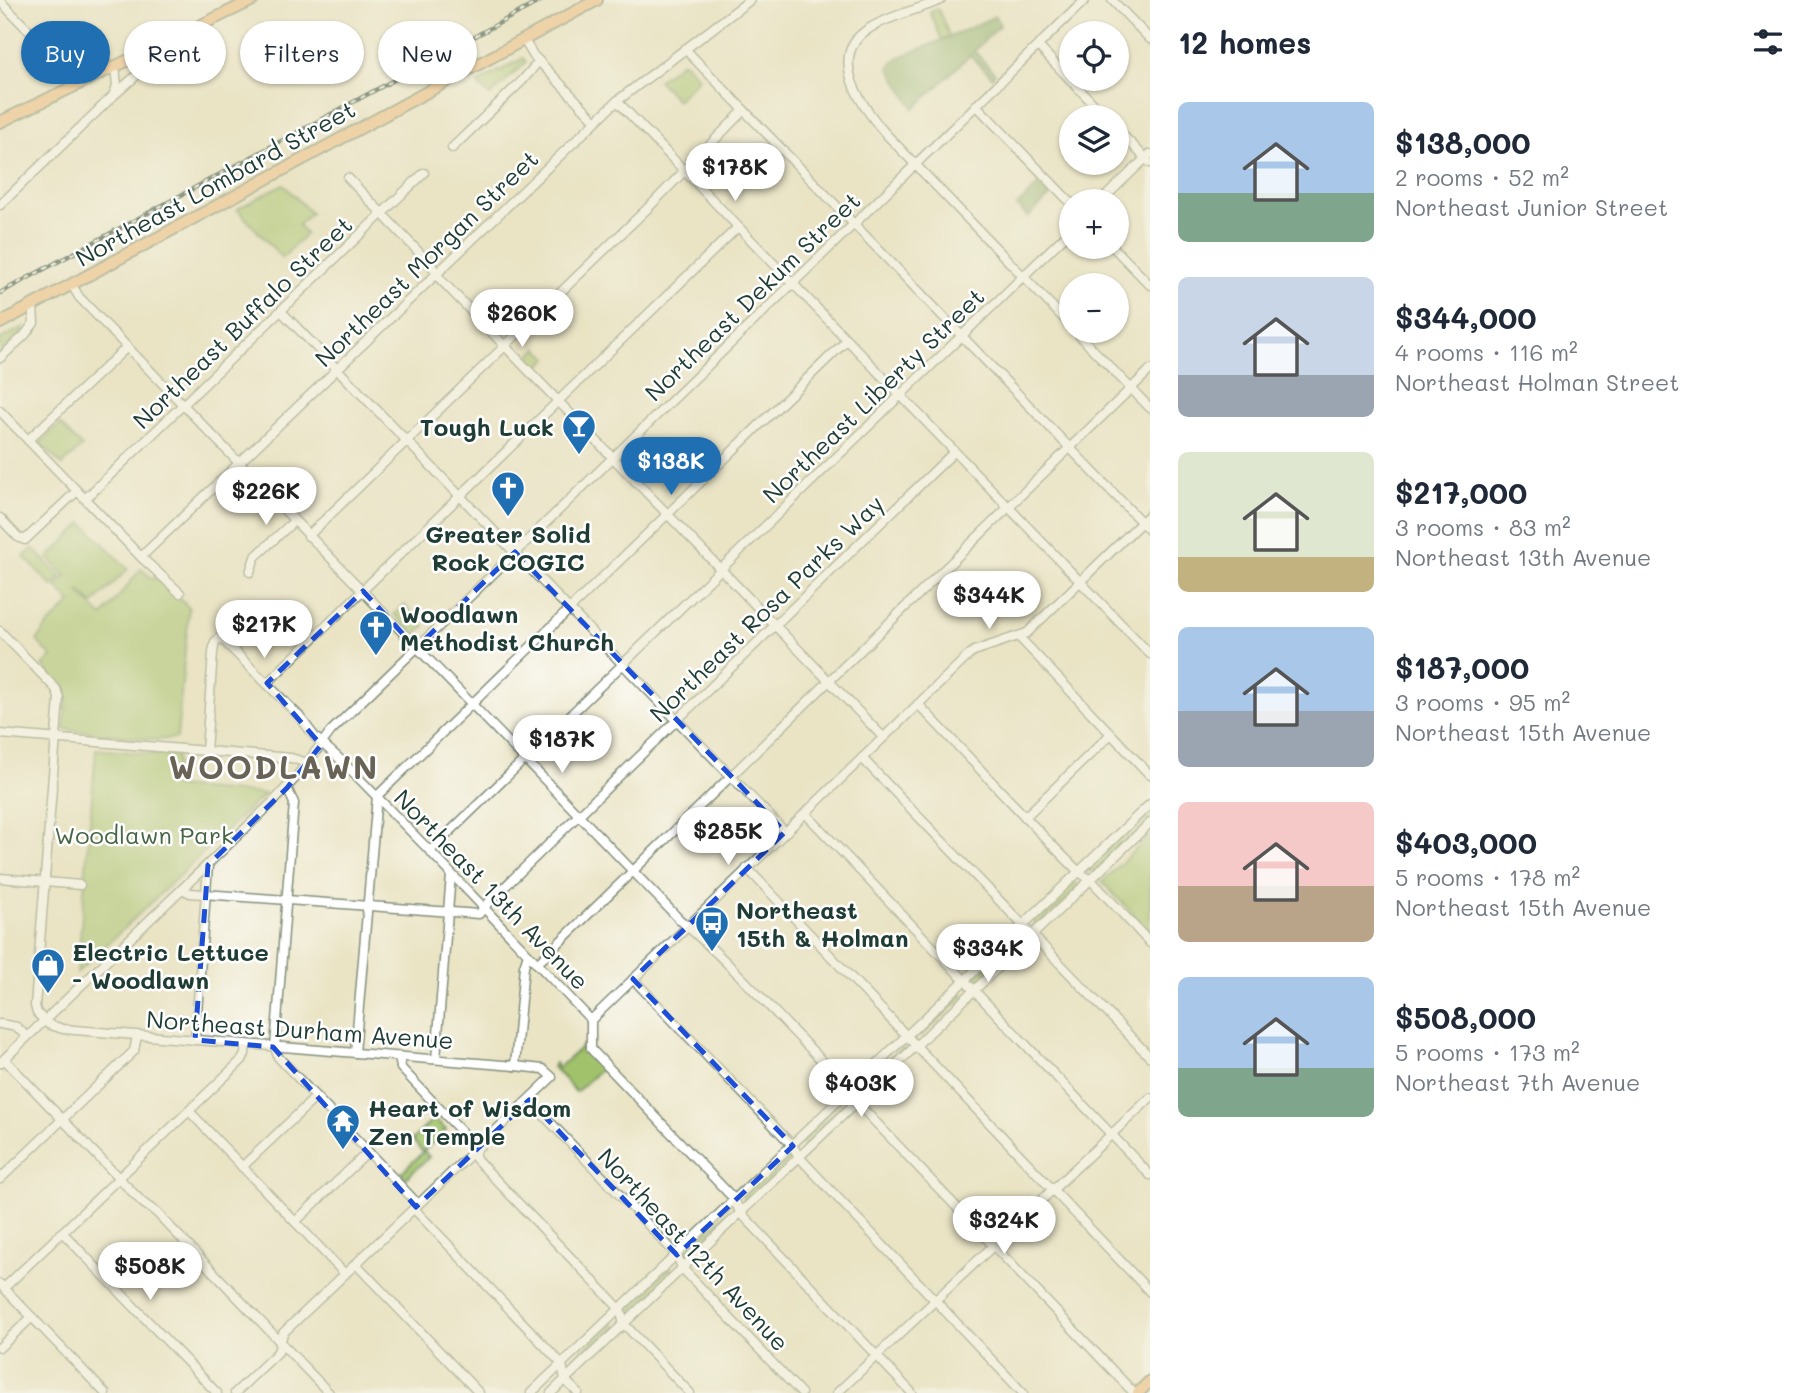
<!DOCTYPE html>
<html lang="en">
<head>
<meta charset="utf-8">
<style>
	:root { --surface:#fff; --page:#f2f2f3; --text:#1f2937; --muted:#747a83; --accent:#1f6fb2 }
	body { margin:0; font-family:Mali,sans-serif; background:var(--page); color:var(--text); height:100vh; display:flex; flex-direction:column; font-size:26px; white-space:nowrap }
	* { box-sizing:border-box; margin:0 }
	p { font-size:23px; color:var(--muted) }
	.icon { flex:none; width:38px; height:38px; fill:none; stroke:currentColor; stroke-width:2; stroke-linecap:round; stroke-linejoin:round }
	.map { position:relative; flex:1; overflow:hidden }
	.side { display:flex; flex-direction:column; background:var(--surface); width:665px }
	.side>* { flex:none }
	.guide { position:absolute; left:21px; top:21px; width:665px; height:63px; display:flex; gap:14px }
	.controls { position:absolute; left:1059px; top:21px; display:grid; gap:14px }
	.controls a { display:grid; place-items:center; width:70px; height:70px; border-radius:50%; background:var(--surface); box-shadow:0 2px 5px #0004; font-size:35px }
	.price { position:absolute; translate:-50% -60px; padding:0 16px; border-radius:24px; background:#fff; color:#222; font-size:23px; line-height:46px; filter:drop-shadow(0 2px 4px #0008) }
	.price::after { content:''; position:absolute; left:50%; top:42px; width:21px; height:16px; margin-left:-10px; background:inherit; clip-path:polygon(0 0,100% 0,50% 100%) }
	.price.active { background:var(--accent); color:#fff }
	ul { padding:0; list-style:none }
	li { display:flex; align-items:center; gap:21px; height:175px; padding:0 28px }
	li span { display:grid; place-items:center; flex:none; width:196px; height:140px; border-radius:10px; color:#555 }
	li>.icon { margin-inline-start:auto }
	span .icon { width:84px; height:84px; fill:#fffc; stroke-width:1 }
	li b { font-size:30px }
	h2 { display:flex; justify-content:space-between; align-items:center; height:84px; padding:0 28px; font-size:30px }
	.pill { padding:0 24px; border-radius:32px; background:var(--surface); box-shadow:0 2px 5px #0004; font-size:24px; line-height:63px }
	.pill.active { background:var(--accent); color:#fff }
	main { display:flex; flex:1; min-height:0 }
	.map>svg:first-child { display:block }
	.green { fill:#a1c26b; stroke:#608050; stroke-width:2 }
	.forest { fill:#80a85f; stroke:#50724a; stroke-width:2 }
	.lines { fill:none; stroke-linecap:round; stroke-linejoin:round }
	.minor-casing { stroke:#84907c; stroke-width:11 }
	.major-casing { stroke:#84907c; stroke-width:14 }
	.minor { stroke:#fff; stroke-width:8 }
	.major { stroke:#f5bf86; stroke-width:10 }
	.rail-casing { stroke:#1f3d34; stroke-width:4.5 }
	.rail { stroke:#fff; stroke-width:2; stroke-dasharray:5; stroke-linecap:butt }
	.marked { fill:none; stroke:#1d4ed8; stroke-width:5; stroke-dasharray:14 9; stroke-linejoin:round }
	.labels { text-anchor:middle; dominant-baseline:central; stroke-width:5; stroke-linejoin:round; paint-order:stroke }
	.street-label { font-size:24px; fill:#1f3d34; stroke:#fff }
	.poi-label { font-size:24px; font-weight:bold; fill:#1f3d34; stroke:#fff; text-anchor:start }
	.park-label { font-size:24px; fill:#466544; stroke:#fff }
	.district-label { font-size:32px; font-weight:bold; letter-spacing:2px; fill:#696256; stroke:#fff }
</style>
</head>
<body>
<main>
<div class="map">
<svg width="1150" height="1393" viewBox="0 0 1150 1393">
	<rect width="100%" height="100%" fill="#fff"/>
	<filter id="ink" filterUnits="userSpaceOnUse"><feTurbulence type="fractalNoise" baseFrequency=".0143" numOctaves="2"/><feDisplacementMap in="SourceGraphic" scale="14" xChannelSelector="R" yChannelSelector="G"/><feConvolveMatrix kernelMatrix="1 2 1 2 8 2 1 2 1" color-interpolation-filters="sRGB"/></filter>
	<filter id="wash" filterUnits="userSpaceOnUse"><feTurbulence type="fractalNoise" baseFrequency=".00686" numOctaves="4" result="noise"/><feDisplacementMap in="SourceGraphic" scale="28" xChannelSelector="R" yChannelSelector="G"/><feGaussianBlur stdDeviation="1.57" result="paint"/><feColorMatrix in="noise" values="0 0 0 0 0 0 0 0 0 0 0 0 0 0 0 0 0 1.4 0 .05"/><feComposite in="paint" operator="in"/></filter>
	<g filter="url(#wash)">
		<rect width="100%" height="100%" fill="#eae4c5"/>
		<g class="green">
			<path d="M938,9L950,37L942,41L930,12Z"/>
			<path d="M523,58L526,62L490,96L477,83Z"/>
			<path d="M683,61L699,78L677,100L658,80Z"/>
			<path d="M283,184L311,213L298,225L306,234L282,258L237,209Z"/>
			<path d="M24,327L22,333L0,354V339Z"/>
			<path d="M538,348L548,358L537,369L527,359Z"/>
			<path d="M60,424L82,447L62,465L40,443Z"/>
			<path d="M83,523L128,569L93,604L80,591L79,592L102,617L141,569L152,578L161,579L189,608L177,738L155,740L64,729L67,692L43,666L52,657L37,641L46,627L71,603L56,586L66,576L48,558Z"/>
			<path d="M33,548L61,577L52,586L24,557Z"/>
			<path d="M404,605L425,626L415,635L394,614Z"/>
			<path d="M96,749L177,756L175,787L265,794L77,973Z"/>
			<path d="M1150,808V819L1095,872H1089V867Z"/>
			<path d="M1150,835V932L1102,882Z"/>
			<path d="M1073,883L1078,884L1079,888L1039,925L1035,926L1034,920Z"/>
			<path d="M1019,936L1022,940L978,982L976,980V975Z"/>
			<path d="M959,992L963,993L964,996L922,1036H919L917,1031Z"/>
			<path d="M583,1046L602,1068L576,1092L553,1067L555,1063L558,1068Z"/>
			<path d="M900,1048L906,1050L864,1092L859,1091V1087Z"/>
			<path d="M844,1102L848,1105L805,1147H802V1141Z"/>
			<path d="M434,1118L446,1130L424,1151L429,1157L406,1178L401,1173L423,1152L412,1140Z"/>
			<path d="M787,1156L789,1161L747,1201H745L743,1196Z"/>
			<path d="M728,1212L731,1213V1217L691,1256L685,1254L686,1251Z"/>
			<path d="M670,1267L673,1273L631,1313L628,1312L626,1308Z"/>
			<path d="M613,1322L615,1327L572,1368L570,1367V1361Z"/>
		</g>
		<g class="forest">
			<path d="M995,16L1000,25L974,51L995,73L992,77L970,55L914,109L889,67L897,58L950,37Z"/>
			<path d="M1039,184L1050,196L1028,217L1017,206Z"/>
		</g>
	</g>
	<g filter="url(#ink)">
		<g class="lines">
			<g class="minor-casing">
				<g id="minor">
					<path d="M941,0C918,10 891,15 870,28C825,55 861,105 885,133L1071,326"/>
					<path d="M1112,0L1150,39"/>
					<path d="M0,1L63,66L74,86"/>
					<path d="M524,40L533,55L596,121"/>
					<path d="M1038,46L1106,117"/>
					<path d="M685,49L1150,531"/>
					<path d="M113,96L117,86L115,66"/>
					<path d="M617,101L1150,654"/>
					<path d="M976,105L1071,203"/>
					<path d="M1116,128L1150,163"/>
					<path d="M452,148L522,81L539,61"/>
					<path d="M348,178L432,266L441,280L883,737"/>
					<path d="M1101,201L1150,154"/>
					<path d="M0,205L113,96L154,60L169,42"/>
					<path d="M1113,247L1150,285"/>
					<path d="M72,285L79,297L680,920C720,954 755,991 791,1029C816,1055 843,1080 863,1109L1134,1393"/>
					<path d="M281,311L785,832"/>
					<path d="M1075,331L1150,408"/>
					<path d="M0,358L24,336L34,323L33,306"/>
					<path d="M0,411L141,557L180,593"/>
					<path d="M28,440L127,347"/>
					<path d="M85,499L424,173"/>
					<path d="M0,518L18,537L25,540L77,491"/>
					<path d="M308,536L651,205L744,110"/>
					<path d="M141,557L617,101L750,0"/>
					<path d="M250,572L255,557L294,521"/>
					<path d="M0,631L56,689L59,698L35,1006L37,1013L48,1024L63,1029L515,1066L543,1069L552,1077L283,1333L278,1352L235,1393"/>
					<path d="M1019,637L1150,775"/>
					<path d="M267,683L738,227"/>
					<path d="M918,704L1050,843L1079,872L1091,880L1150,943"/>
					<path d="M0,734L291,758L307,763"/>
					<path d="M206,751L213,652L215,642L220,637L299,716L315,737L342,761L424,845L591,1020"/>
					<path d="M862,758L1150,1057"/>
					<path d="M287,788L294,803L275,1047L278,1057L414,1200L417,1212L562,1364L565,1380L578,1393"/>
					<path d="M805,813L1150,1175"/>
					<path d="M1025,817L1111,734"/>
					<path d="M430,851L1071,230"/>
					<path d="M747,868L1150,1292"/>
					<path d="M0,878L80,885"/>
					<path d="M182,889L190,893L479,914L488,903L954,452"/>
					<path d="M537,964L1150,370"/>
					<path d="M633,979L793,1146L799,1157L1023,1393"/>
					<path d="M0,1024L17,1027L27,1037"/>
					<path d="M195,1040L208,865"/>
					<path d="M355,1053L377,796L847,340"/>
					<path d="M399,1056L401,1068L473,1144L476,1159L620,1309L624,1324L690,1393"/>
					<path d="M4,1059L143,1203L156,1212L329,1393"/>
					<path d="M436,1059L451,875"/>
					<path d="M0,1063L276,799L297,776L331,731L1085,0"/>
					<path d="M515,1066L524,966L528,954"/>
					<path d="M529,1100L677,1255L682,1268L801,1393"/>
					<path d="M189,1111L345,1274"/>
					<path d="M242,1167L316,1097"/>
					<path d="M0,1179L134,1051L137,1036"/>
					<path d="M295,1222L368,1152"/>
					<path d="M62,1232L217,1393"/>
					<path d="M356,1264L479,1393"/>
					<path d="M0,1284L105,1393"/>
					<path d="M4,1288L242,1060L245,1054L246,1045"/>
					<path d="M0,1347L32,1317"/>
					<path d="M531,1393L1150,804"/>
					<path d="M551,1393L1150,823"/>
					<path d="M837,1393L1150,1098"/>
					<path d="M912,1393L740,1212L734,1199L591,1049V1020L968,656L974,651L1027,633L1150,514"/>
				</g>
			</g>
			<g class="major-casing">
				<g id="major">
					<path d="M0,122L253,0"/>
					<path d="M0,323L597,0"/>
					<path d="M1138,1393L1150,1381"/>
				</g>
			</g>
			<use href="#minor" class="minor"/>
			<use href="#major" class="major"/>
			<g class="rail-casing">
				<path id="rail" d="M0,293L542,0"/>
			</g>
			<use href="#rail" class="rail"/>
		</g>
	</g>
	<path d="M0 0H1150V1393H0ZM515,552L785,832L633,979L793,1146L677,1255L529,1100L416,1207L273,1047L195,1040L208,865L287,788L321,745L267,683L363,591L416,648Z" fill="#eae4c5" fill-opacity=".55" fill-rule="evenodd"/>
	<path class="marked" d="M515,552L785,832L633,979L793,1146L677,1255L529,1100L416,1207L273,1047L195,1040L208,865L287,788L321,745L267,683L363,591L416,648Z"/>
	<defs>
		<g id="bar-pin" transform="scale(1.75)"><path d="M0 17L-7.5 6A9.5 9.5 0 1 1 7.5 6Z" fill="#1f6fb2" stroke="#fff"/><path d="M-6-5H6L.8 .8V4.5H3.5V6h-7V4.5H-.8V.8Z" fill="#fff"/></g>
		<g id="church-pin" transform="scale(1.75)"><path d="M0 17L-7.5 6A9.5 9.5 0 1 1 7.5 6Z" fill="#1f6fb2" stroke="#fff"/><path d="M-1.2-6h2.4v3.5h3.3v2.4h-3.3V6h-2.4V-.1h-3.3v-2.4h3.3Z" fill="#fff"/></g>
		<g id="bus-pin" transform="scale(1.75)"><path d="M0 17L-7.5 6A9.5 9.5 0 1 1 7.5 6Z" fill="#1f6fb2" stroke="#fff"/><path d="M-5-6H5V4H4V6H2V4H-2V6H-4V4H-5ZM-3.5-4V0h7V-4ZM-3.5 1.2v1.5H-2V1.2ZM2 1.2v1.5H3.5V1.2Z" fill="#fff"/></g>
		<g id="shop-pin" transform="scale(1.75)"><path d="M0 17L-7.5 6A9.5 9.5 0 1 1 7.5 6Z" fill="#1f6fb2" stroke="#fff"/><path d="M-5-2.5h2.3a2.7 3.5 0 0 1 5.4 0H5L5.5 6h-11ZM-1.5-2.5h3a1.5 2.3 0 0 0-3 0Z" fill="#fff"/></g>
		<g id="temple-pin" transform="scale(1.75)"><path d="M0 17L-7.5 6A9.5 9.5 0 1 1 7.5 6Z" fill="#1f6fb2" stroke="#fff"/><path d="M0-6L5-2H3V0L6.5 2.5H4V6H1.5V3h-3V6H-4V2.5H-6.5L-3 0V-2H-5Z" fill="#fff"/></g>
	</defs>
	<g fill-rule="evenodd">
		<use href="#bar-pin" x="579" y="426"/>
		<use href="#church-pin" x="508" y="488"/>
		<use href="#church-pin" x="376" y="627"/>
		<use href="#bus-pin" x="712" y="923"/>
		<use href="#shop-pin" x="48" y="965"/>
		<use href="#temple-pin" x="343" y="1121"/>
	</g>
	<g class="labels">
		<g class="street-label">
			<text transform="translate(215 183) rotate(-29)">Northeast Lombard Street</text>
			<text transform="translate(426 258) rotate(-44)">Northeast Morgan Street</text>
			<text transform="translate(752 296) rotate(-44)">Northeast Dekum Street</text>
			<text transform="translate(242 322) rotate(-44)">Northeast Buffalo Street</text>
			<text transform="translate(873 395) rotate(-44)">Northeast Liberty Street</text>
			<text transform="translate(766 608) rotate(-44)">Northeast Rosa Parks Way</text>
			<text transform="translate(492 889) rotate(46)">Northeast 13th Avenue</text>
			<text transform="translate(300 1029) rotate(4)">Northeast Durham Avenue</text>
			<text transform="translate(694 1249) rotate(47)">Northeast 12th Avenue</text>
		</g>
		<g class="poi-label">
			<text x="554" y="426" text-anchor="end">Tough Luck</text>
			<text x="508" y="533" text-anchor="middle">Greater Solid<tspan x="508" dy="28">Rock COGIC</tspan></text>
			<text x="400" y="613">Woodlawn<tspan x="400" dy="28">Methodist Church</tspan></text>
			<text x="736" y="909">Northeast<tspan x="736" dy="28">15th &amp; Holman</tspan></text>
			<text x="72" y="951">Electric Lettuce<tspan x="72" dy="28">- Woodlawn</tspan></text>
			<text x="368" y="1107">Heart of Wisdom<tspan x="368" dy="28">Zen Temple</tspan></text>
		</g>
		<g class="park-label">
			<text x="144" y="834">Woodlawn Park</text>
		</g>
		<g class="district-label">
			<text x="274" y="766">WOODLAWN</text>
		</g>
	</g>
</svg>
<div class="controls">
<a><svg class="icon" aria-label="locate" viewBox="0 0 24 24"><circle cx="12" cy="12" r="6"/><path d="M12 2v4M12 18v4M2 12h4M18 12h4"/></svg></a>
<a><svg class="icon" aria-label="layers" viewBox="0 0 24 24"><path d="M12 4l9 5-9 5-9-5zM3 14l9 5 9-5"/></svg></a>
<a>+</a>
<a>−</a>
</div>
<b class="price" style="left:735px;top:203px">$178K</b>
<b class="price" style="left:522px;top:349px">$260K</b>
<b class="price active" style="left:671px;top:497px">$138K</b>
<b class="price" style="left:266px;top:527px">$226K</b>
<b class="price" style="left:989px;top:631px">$344K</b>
<b class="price" style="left:264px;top:660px">$217K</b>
<b class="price" style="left:562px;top:775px">$187K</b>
<b class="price" style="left:728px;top:867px">$285K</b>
<b class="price" style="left:988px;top:984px">$334K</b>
<b class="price" style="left:861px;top:1119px">$403K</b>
<b class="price" style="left:1004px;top:1256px">$324K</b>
<b class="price" style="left:150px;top:1302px">$508K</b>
<div class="guide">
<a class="pill active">Buy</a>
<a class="pill">Rent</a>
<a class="pill">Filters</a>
<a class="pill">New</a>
</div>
</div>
<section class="side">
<h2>12 homes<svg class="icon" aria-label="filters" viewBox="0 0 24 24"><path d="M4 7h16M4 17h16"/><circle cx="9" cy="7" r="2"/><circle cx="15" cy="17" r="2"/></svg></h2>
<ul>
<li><span style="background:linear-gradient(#a9c7e8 65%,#7fa58c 0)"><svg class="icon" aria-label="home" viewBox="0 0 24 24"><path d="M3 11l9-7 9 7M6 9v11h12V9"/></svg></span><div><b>$138,000</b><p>2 rooms · 52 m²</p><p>Northeast Junior Street</p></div></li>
<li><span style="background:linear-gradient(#c9d6e8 70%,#9aa5b1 0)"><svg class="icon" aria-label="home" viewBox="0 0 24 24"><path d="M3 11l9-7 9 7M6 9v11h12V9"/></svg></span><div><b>$344,000</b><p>4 rooms · 116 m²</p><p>Northeast Holman Street</p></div></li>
<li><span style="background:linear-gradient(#dfe7d0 75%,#c2b280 0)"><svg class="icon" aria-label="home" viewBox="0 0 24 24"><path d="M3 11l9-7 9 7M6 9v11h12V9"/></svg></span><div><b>$217,000</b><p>3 rooms · 83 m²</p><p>Northeast 13th Avenue</p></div></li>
<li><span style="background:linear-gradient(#a9c7e8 60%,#9aa5b1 0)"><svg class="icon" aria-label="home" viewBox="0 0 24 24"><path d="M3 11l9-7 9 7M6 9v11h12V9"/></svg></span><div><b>$187,000</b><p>3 rooms · 95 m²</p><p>Northeast 15th Avenue</p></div></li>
<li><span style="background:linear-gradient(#f6c9c9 60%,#b9a48a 0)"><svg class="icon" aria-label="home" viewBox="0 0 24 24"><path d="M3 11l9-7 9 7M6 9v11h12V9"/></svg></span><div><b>$403,000</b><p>5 rooms · 178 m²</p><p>Northeast 15th Avenue</p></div></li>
<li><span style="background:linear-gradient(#a9c7e8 65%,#7fa58c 0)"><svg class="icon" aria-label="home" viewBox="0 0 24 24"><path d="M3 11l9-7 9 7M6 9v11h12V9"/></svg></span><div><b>$508,000</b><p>5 rooms · 173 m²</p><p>Northeast 7th Avenue</p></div></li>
</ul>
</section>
</main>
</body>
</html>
